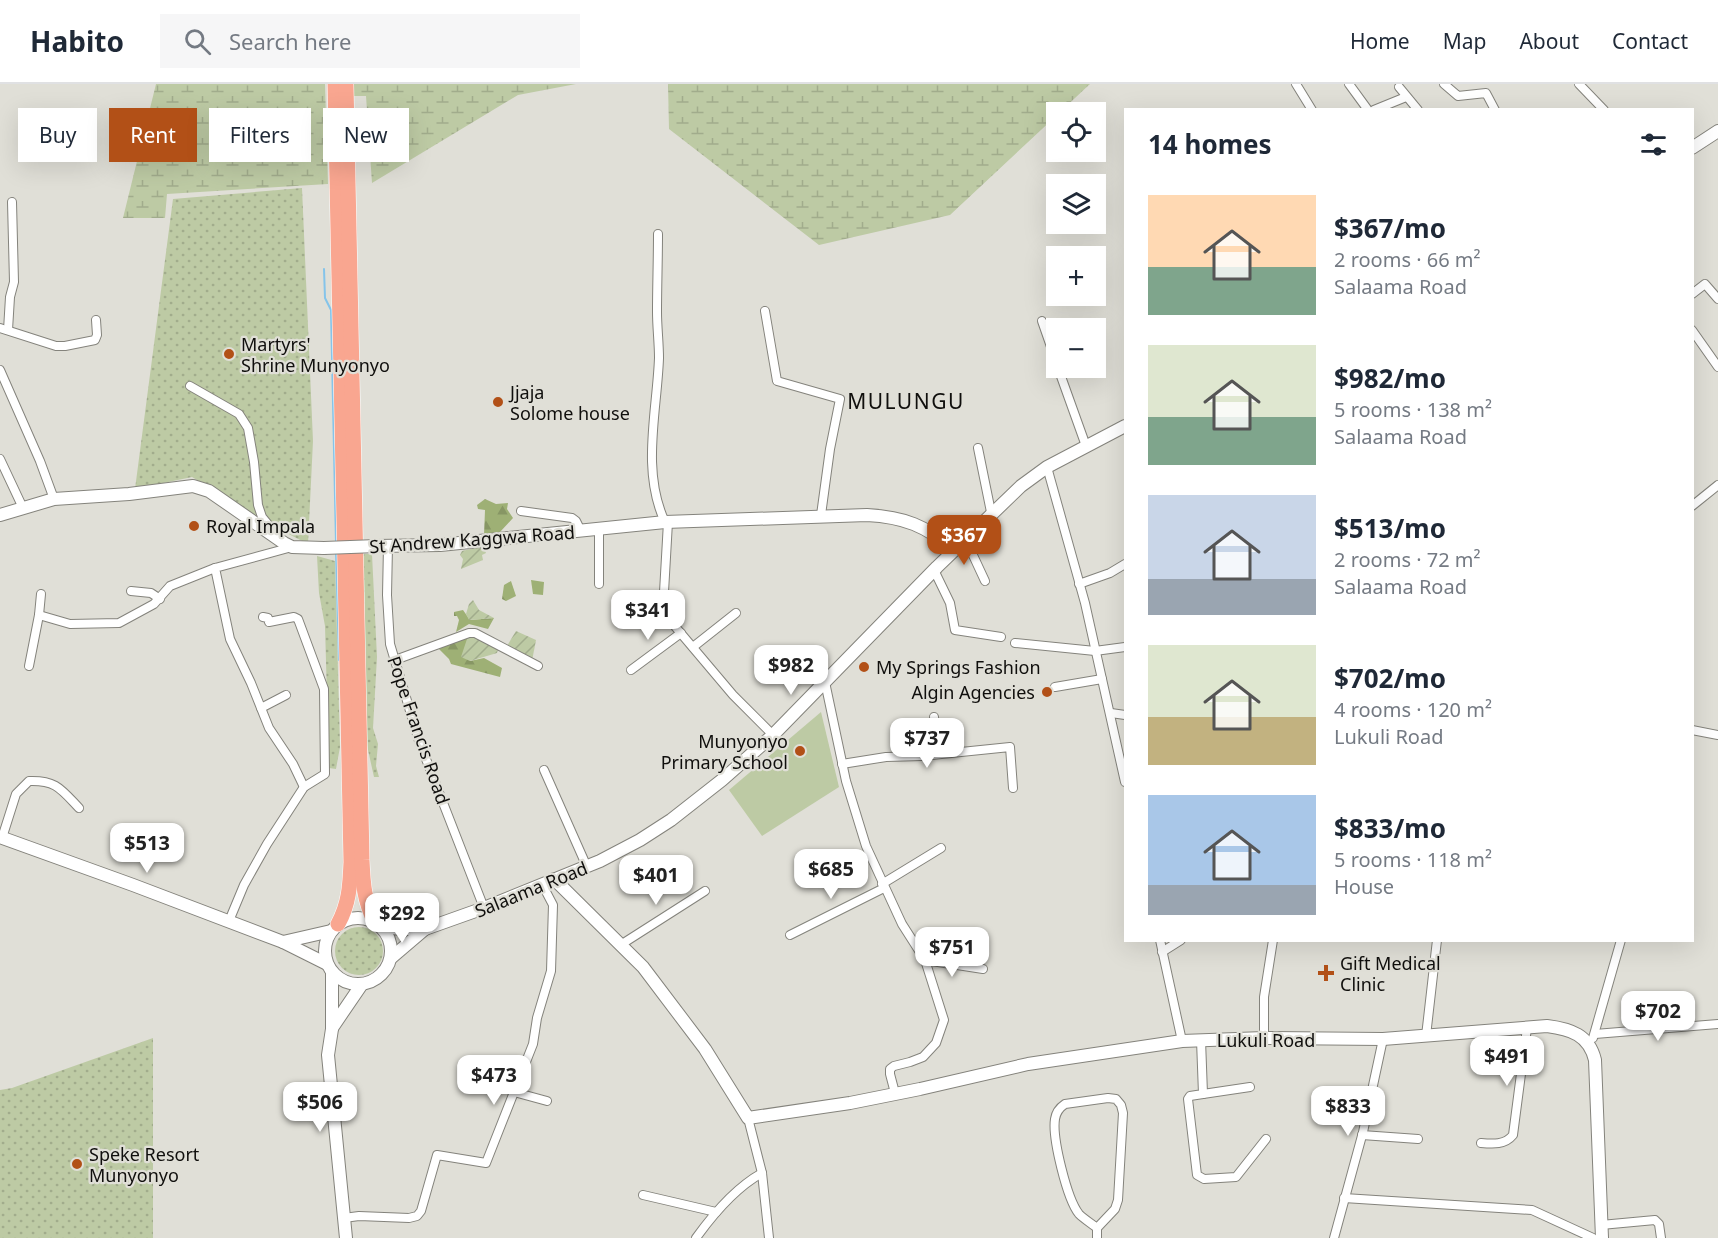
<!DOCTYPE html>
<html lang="en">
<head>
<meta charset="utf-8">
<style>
	:root { --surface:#fff; --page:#f6f6f7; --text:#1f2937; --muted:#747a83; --line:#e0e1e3; --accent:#b25017 }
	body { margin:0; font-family:"Noto Sans",sans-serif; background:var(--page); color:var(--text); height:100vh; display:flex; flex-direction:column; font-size:22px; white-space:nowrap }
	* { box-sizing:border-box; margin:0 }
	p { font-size:20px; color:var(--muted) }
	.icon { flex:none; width:33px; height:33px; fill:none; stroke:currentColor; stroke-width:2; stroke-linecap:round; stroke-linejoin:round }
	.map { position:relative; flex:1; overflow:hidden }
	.details { position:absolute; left:1124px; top:24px; width:570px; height:834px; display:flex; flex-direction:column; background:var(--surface); border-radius:0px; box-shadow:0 6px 24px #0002 }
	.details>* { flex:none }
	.hud { position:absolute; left:18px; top:24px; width:570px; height:54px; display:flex; gap:12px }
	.controls { position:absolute; left:1046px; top:18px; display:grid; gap:12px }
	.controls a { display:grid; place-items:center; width:60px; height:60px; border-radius:0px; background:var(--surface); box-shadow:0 6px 24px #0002; font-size:30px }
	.price { position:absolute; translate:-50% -51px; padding:0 14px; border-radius:12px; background:#fff; color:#222; font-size:20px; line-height:39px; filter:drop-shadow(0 2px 3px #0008) }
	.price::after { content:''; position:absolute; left:50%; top:36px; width:18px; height:14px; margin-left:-9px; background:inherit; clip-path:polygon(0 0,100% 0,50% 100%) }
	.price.on { background:var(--accent); color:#fff }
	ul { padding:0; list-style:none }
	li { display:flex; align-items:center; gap:18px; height:150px; padding:0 24px }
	li span { display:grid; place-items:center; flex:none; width:168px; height:120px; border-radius:0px; color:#555 }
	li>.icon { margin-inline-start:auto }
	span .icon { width:72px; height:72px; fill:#fffc; stroke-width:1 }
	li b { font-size:26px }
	h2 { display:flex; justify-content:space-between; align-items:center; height:72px; padding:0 24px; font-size:26px }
	.tag { padding:0 21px; border-radius:0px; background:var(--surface); box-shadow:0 6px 24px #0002; font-size:21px; line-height:54px }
	.tag.on { background:var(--accent); color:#fff }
	header { display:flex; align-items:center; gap:36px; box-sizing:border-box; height:84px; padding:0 30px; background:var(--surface); border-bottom:2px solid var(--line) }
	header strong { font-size:28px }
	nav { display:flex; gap:33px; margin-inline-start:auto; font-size:21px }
	.search { width:420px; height:54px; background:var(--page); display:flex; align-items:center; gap:15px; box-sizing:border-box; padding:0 21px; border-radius:0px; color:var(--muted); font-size:22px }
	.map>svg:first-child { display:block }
	.grass { fill:url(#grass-dots) }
	.forest { fill:url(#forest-firs) }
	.wetland { fill:url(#wetland-marsh) }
	.garden { fill:url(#garden-furrows) }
	.pitch { fill:#bdcaa4 }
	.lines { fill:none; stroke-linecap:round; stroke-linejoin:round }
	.stream { stroke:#85c4ea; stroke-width:2 }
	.street-casing { stroke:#84837c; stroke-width:10 }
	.secondary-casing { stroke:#84837c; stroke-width:14 }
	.highway-casing { stroke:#fff; stroke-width:16 }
	.street { stroke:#fff; stroke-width:8 }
	.secondary { stroke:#fff; stroke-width:12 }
	.highway { stroke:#f9a690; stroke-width:15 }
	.secondary-bridge-casing { stroke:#84837c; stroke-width:14; stroke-linecap:butt }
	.secondary-bridge { stroke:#fff; stroke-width:12 }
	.poi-dot { fill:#b25017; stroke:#e0dfd7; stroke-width:2 }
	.labels { text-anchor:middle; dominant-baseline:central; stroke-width:4.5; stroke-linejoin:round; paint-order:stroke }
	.poi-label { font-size:18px; fill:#100f0d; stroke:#e0dfd7; text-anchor:start }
	.street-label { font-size:18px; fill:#100f0d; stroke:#e0dfd7 }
	.quarter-label { font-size:21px; letter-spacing:1.5px; fill:#100f0d; stroke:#e0dfd7 }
</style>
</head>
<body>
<header>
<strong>Habito</strong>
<div class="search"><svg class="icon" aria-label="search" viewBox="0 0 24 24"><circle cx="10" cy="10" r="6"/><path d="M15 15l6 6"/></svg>Search here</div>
<nav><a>Home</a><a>Map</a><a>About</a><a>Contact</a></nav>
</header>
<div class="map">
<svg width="1718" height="1154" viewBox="0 0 1718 1154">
	<defs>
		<pattern id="grass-dots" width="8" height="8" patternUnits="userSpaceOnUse" patternTransform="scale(1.5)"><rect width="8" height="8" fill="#bdcaa4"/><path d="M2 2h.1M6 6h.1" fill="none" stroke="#a1ac8c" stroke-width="1.8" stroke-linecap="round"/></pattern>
		<pattern id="forest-firs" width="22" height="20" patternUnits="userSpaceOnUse" patternTransform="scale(1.5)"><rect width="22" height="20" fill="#9eb075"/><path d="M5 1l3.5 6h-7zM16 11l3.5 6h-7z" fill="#879664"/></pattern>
		<pattern id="wetland-marsh" width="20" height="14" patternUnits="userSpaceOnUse" patternTransform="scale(1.5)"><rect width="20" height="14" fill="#bdcaa4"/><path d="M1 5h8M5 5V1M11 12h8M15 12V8" fill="none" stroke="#a1ac8c"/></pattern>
		<pattern id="garden-furrows" width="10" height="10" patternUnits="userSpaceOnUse" patternTransform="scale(1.5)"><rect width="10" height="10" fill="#bdcaa4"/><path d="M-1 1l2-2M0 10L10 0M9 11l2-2" fill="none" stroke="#a1ac8c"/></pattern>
	</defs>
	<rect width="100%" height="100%" fill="#e0dfd7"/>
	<g class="grass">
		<path d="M302,104L313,357L308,460L275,443L192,393L135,405L173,115Z"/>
		<path d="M362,470H372L377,573L373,644L378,660L376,682L379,693H374L366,657Z"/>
		<path d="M317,472L335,477L340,663L336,685L329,684L325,542L319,509Z"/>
		<circle cx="359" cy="867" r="24"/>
		<path d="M153,954V1154H0V1006L12,1004Z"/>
	</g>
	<g class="forest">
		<path d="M485,415L496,420L508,419L507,425L513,434L500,448L484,451L485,426L478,425L477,421Z"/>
		<path d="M531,496L544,498L543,511L533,510Z"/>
		<path d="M511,497L516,512L506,517L502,515L504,501Z"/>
		<path d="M463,526L470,536L494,534L488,545L469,540L456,548L459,536L457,532H454V528Z"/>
		<path d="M469,549L470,577L484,574L502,584L500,593L451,580L449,575L439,565Z"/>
	</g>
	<g class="wetland">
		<path d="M156,0H325L328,100L167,110L165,134H123Z"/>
		<path d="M353,0H576L518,11L372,99L366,12H354Z"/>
		<path d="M668,0H1090L1060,28H1056V32L950,131L819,161L669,45Z"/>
	</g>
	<g class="garden">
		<path d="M483,462L486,469L482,471L483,476L461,485L463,475L460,471L462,467Z"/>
		<path d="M473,516L479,526L494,534L469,536L466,530L469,520Z"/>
		<path d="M516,547L536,556L532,577L507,562Z"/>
		<path d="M469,549L499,562L497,569L470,577L461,573Z"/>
	</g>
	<path class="pitch" d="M821,628L839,703L762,752L729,706Z"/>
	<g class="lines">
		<g class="stream">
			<path d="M324,185L325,214L331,226L336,459"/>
			<path d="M336,467L339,576"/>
		</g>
		<g class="street-casing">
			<g id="street">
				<path d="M1296,0L1312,26"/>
				<path d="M1349,0L1368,26"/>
				<path d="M1444,0L1458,12L1486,9L1495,26"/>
				<path d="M1579,0L1604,26"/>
				<path d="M1399,3L1418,26"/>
				<path d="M1374,26L1406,13"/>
				<path d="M658,150C658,176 657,202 657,228C657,243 659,259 659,274C657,328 641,387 665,438"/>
				<path d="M1692,210L1705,200L1718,215"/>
				<path d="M765,227L777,297L840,315L830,365L821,431"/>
				<path d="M1042,237L1056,277"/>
				<path d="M0,244L56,262H65L95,256L97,251L96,236"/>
				<path d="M8,246L10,213L14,198L12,118"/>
				<path d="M1692,246L1718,283"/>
				<path d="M1058,284L1086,362"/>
				<path d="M0,286L40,377L54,415"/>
				<path d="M190,302L239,330L248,344L254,378L258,421L262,433L276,450"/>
				<path d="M978,364L991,428"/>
				<path d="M0,375L23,424"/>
				<path d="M1047,383L1085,519L1125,698"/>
				<path d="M1692,422L1718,401"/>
				<path d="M521,427L572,434L576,437L581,447"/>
				<path d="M668,438L664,508L660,523L662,527L733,611L773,651"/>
				<path d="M965,454L985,497"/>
				<path d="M388,462L387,511L390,560L419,657L484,824"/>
				<path d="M292,463L215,484L230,555L251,599L269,644L293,680L304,703"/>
				<path d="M934,486L950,519L955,546L1001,553"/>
				<path d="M599,500V445"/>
				<path d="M1079,500L1110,489L1125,480"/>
				<path d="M131,507L151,509L160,515"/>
				<path d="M39,531L70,540L119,539L154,520L170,502L215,484"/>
				<path d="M1015,559L1095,567L1125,563"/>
				<path d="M693,563L736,529"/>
				<path d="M395,576L469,549H475L538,582"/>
				<path d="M29,582L39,531L41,510"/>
				<path d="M631,586L681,549"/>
				<path d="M825,598L846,697L866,762L902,840L925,876L944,936L936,959L923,973L910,978L894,982L890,985V990L895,1009"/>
				<path d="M1055,603L1102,595"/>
				<path d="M261,624L286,611"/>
				<path d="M1111,629L1125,631"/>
				<path d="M934,633L939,670"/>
				<path d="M1692,646L1718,651"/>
				<path d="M842,680L886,673L922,672L1010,663L1013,704"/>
				<path d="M544,686L587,783"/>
				<path d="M2,754L16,710L29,697C56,696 61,705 79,724"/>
				<path d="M882,800L941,764"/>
				<path d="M229,837L244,801L267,760L304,703L325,690L324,605L298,535L294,533L269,538L268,534L263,533"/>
				<path d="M790,851L884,804"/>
				<path d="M1160,856L1182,957"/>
				<path d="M622,860L705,807"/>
				<path d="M1162,868L1181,856"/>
				<path d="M925,876L983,885"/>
				<path d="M1595,950L1718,940"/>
				<path d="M1426,952L1437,856"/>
				<path d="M1264,954V913L1273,856"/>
				<path d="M1593,954L1621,856"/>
				<path d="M1201,956L1203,1010L1190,1012L1188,1015L1197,1091L1204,1095L1236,1093L1266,1055"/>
				<path d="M514,1008L547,1017"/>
				<path d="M1203,1010L1250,1003"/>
				<path d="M748,1034L762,1089L769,1154"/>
				<path d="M1362,1051L1418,1055"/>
				<path d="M1481,1059C1493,1060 1505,1061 1513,1051L1527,944"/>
				<path d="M643,1111L716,1128"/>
				<path d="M1344,1114L1532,1126L1593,1154"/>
				<path d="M344,1134L359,1132L409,1134L417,1132L421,1127L437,1071L486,1079L533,960L537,934L551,887L553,821L542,800"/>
				<path d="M1601,1141L1655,1136L1659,1140L1661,1154"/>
				<path d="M696,1154C714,1129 735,1104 762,1089"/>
				<path d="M1097,1154V1144L1115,1125L1118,1116L1123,1029L1121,1021L1116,1015L1108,1014L1065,1020C1059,1024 1056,1028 1055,1035C1052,1054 1067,1115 1079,1130C1084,1135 1092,1140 1097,1144"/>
				<path d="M1334,1154L1363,1048L1383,955"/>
			</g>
		</g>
		<g class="secondary-casing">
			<g id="secondary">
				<path d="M1692,64L1718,47"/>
				<path d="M0,431L54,415L129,410L193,402L209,407L284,459L292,463L324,464"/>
				<path d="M377,462L440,461L665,438L867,431C905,433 925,442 954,465"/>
				<path d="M0,753L133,801L283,858L327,880"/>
				<path d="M554,795L643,883L705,965L748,1034L850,1019L920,1005L1028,980L1182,957L1264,954L1383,955L1547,942C1571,945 1589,951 1595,976L1602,1154"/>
				<circle cx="358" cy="867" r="33"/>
				<path d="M381,843L402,845H425L484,824L600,777L640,756L671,736L722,696L773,651L937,483L1021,402L1047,383L1125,342"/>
				<path d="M283,858L331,847"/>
				<path d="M391,874L425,845"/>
				<path d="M332,888V945L328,971L346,1154"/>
				<path d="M332,944L362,900"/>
			</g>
		</g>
		<g class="highway-casing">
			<g id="highway">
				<path d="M335,0L351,778C350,802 349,820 338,840"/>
				<path d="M346,0L362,776C363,799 364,817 375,838"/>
			</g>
		</g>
		<use href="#street" class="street"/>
		<use href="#secondary" class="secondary"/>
		<use href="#highway" class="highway"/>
		<g class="secondary-bridge-casing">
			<path id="secondary-bridge" d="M324,464L377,462"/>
		</g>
		<use href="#secondary-bridge" class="secondary-bridge"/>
	</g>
	<g class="poi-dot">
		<circle cx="229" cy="270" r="6"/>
		<circle cx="498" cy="318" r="6"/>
		<circle cx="194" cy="442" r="6"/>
		<circle cx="864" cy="583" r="6"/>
		<circle cx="1047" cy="608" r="6"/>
		<circle cx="800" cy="667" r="6"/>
		<path d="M1323 880h6v6h6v6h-6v6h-6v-6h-6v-6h6z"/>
		<circle cx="77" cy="1080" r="6"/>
	</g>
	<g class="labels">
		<g class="poi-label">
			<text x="241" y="260">Martyrs'<tspan x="241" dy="21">Shrine Munyonyo</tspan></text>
			<text x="510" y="308">Jjaja<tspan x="510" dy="21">Solome house</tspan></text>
			<text x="206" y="442">Royal Impala</text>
			<text x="876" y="583">My Springs Fashion</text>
			<text x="1035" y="608" text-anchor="end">Algin Agencies</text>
			<text x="788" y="657" text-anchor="end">Munyonyo<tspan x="788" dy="21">Primary School</tspan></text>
			<text x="1340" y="879">Gift Medical<tspan x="1340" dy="21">Clinic</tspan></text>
			<text x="89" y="1070">Speke Resort<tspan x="89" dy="21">Munyonyo</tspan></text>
		</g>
		<g class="street-label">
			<text transform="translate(472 455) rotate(-4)">St Andrew Kaggwa Road</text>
			<text transform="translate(419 646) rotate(71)">Pope Francis Road</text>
			<text transform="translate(531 805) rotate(-22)">Salaama Road</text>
			<text x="1266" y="956">Lukuli Road</text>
		</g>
		<g class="quarter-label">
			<text x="906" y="317">MULUNGU</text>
		</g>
	</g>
</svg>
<div class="controls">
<a><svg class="icon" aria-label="locate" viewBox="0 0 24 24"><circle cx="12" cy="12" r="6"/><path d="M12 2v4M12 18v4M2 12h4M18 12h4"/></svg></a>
<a><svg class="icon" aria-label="layers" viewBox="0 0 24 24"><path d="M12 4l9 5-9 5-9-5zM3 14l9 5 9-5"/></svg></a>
<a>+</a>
<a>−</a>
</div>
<b class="price on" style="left:964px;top:482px">$367</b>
<b class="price" style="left:648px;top:557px">$341</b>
<b class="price" style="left:791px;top:612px">$982</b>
<b class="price" style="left:927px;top:685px">$737</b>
<b class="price" style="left:147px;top:790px">$513</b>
<b class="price" style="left:831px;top:816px">$685</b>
<b class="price" style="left:656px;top:822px">$401</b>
<b class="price" style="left:402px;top:860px">$292</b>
<b class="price" style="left:952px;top:894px">$751</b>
<b class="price" style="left:1658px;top:958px">$702</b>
<b class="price" style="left:1507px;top:1003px">$491</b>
<b class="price" style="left:494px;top:1022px">$473</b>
<b class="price" style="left:320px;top:1049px">$506</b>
<b class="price" style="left:1348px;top:1053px">$833</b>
<div class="hud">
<a class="tag">Buy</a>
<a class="tag on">Rent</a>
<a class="tag">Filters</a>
<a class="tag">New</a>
</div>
<section class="details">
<h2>14 homes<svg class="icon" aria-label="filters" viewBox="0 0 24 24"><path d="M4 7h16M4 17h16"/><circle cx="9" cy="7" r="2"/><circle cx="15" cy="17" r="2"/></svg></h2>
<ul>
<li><span style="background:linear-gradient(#ffd9b3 60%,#7fa58c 0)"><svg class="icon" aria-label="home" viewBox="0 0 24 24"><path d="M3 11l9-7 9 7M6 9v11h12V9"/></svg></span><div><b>$367/mo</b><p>2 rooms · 66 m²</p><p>Salaama Road</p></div></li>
<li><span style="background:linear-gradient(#dfe7d0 60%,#7fa58c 0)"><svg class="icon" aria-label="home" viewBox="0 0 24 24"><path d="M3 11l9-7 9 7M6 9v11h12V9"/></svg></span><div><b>$982/mo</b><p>5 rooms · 138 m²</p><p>Salaama Road</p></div></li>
<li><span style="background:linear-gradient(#c9d6e8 70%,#9aa5b1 0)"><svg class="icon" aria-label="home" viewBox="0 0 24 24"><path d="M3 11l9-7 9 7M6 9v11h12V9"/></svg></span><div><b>$513/mo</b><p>2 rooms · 72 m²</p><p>Salaama Road</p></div></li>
<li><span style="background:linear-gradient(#dfe7d0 60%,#c2b280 0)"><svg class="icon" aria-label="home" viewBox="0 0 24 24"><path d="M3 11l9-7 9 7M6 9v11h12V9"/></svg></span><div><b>$702/mo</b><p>4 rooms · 120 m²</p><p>Lukuli Road</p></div></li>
<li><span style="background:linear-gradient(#a9c7e8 75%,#9aa5b1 0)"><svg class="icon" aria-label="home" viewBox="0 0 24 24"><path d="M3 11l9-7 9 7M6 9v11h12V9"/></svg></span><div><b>$833/mo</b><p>5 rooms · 118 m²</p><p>House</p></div></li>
</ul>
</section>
</div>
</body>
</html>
